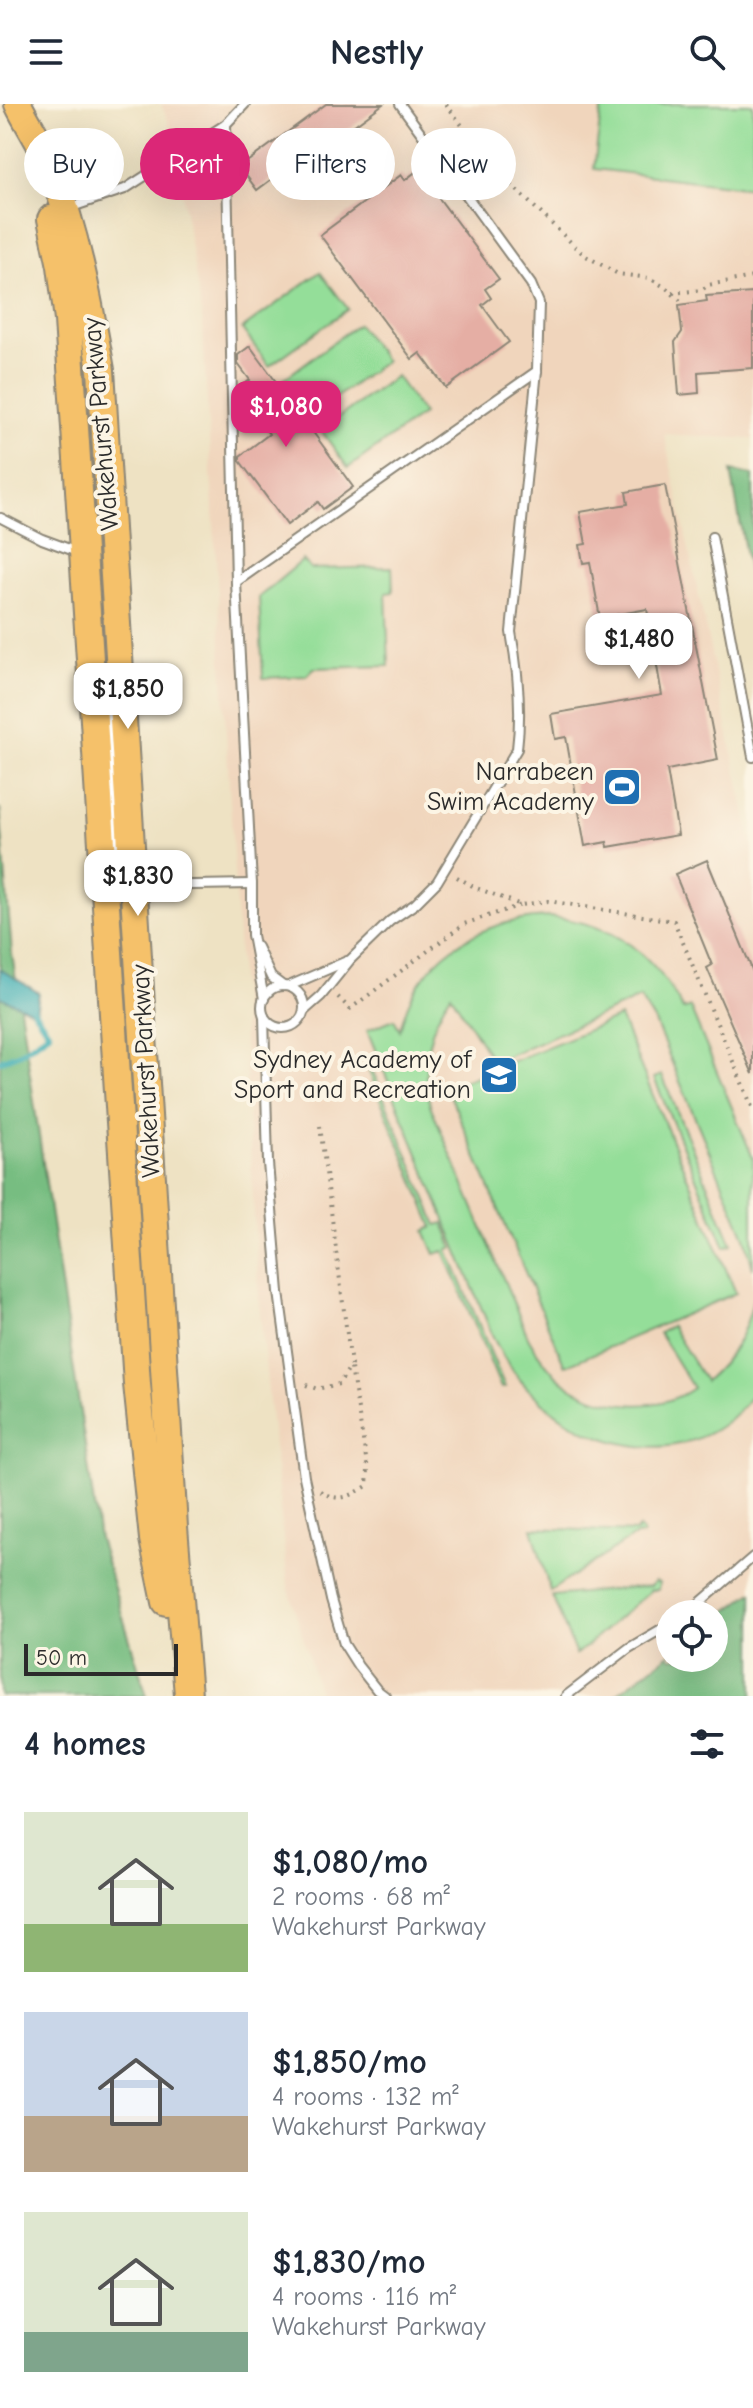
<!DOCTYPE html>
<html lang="en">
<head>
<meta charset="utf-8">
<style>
	:root { --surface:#fff; --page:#f6f6f7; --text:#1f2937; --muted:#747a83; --accent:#db2777 }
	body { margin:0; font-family:"Comic Neue",sans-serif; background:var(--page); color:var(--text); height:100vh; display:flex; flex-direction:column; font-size:30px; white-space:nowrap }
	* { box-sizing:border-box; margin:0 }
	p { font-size:26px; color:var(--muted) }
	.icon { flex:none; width:44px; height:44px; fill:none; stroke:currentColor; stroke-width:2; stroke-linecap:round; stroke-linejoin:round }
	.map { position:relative; height:1592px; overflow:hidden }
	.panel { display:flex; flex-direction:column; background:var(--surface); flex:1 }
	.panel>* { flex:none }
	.top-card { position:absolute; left:24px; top:24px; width:706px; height:72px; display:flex; gap:16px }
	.controls { position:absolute; left:656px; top:1496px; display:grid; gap:16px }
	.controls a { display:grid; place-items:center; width:72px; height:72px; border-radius:50%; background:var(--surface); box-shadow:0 8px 32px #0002; font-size:40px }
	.scale { position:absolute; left:24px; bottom:20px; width:154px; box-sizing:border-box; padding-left:8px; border:4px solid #2b2b2b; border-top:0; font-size:22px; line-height:28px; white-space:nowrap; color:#2b2b2b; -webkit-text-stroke:6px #fcf5e5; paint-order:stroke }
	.price { position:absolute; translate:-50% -68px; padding:0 18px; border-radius:16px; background:#fff; color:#222; font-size:26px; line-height:52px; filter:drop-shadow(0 2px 4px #0008) }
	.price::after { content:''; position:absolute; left:50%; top:48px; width:24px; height:18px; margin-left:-12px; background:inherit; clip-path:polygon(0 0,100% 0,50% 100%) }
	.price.selected { background:var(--accent); color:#fff }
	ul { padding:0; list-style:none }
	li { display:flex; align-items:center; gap:24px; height:200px; padding:0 24px }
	li span { display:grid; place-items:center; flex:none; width:224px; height:160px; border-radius:0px; color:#555 }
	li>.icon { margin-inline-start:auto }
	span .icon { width:96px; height:96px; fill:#fffc; stroke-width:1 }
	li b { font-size:34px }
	h2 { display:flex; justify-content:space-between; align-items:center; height:96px; padding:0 24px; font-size:34px }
	.tag { padding:0 28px; border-radius:36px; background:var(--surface); box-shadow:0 8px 32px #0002; font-size:28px; line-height:72px }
	.tag.selected { background:var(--accent); color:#fff }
	header { display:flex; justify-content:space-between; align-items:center; height:104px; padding:0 24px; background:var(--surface); font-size:36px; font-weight:700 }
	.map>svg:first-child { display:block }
	.built { fill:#f0d5bc; fill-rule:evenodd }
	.green { fill:#94de99; stroke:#608462; stroke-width:2 }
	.forest { fill:#77bd81; stroke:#517456; stroke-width:2 }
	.water { fill:#3badb4; stroke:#336c70; stroke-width:2 }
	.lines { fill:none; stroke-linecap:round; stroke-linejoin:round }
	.stream { stroke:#3badb4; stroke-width:6 }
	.building { fill:#e5aea4 }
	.service-casing { stroke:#8c8677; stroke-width:12 }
	.minor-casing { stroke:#8c8677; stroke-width:20 }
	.primary-casing { stroke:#8c8677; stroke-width:30 }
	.path { stroke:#8c8677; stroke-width:4; stroke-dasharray:2 6; stroke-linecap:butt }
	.service { stroke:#fff; stroke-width:8 }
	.minor { stroke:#fff; stroke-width:16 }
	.primary { stroke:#f5c16b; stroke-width:26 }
	.labels { text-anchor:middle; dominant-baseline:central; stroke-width:8; stroke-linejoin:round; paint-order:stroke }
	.street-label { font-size:26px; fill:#2b2b2b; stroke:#fcf5e5 }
	.poi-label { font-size:26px; fill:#2b2b2b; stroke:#fcf5e5; text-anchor:end }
</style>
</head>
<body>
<header><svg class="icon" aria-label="menu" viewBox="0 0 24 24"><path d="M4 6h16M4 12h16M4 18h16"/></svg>Nestly<svg class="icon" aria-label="search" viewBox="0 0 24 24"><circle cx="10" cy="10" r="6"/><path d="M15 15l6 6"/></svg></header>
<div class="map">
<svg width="753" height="1592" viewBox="0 0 753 1592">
	<rect width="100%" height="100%" fill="#fcf5e5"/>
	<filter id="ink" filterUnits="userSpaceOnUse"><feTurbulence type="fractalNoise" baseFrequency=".0125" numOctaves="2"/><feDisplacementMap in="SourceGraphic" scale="16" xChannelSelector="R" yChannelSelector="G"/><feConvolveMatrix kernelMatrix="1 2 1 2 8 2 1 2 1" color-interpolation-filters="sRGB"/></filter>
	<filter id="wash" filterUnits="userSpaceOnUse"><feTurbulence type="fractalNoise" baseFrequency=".006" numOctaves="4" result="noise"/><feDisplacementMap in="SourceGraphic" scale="32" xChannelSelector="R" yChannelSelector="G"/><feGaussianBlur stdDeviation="1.8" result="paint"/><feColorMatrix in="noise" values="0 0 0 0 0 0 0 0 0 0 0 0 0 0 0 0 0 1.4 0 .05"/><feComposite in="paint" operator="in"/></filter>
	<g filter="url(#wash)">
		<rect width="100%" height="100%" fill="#eee2c3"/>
		<path class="built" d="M161,0H753V335L664,330L753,744V1592H320L288,1482L259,1198L202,212L176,51L168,16ZM670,1510H714V1554H670Z"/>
		<g class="green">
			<path d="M602,0H753V84L594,65Z"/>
			<path d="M320,168L348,205L269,262L242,225Z"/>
			<path d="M358,220L385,257L311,312L284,275Z"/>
			<path d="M396,272L423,310L348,364L321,326Z"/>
			<path d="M303,456L311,465L392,463L393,488L386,489L389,562L314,564L306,572L263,574L259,493Z"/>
			<path d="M549,813C613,819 654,848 683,906L690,903L753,1054V1165L745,1133L655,918L640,894L493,958L451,890C427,925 421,960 430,1001L528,1233C538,1251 551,1269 568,1281C603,1304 659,1309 693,1284L659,1229L671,1222L705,1277C731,1254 746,1230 753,1196V1290C679,1392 538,1331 494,1235L367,926L394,915L400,926C417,853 477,816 549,813Z"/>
			<path d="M620,913L736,1189L565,1262L447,984Z"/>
			<path d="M368,956L437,1121L444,1119L453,1143L448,1146L505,1283L501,1284L444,1147L435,1150L425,1127L433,1123L365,958Z"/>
			<path d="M662,971L732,1140L725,1143L654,974Z"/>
			<path d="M532,1424L635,1428L639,1424L643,1428L642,1431H636L550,1487Z"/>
			<path d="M655,1477L659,1479L658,1486H651L576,1551L552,1492L650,1482Z"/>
		</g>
		<g class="forest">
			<path d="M731,367L753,371V491Z"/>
			<path d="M0,704L12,850L99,1435L147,1592H0Z"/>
			<path d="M753,1488V1592H614L670,1550V1554H714V1517Z"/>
		</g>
		<path class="water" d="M0,865L39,889L36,909L0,893Z"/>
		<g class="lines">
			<path class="stream" d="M0,957L20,949L49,929L33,906"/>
		</g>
		<g id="blocks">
			<g class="building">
				<path d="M326,0H383L323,44L320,39L257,86L240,63Z"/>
				<path d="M418,66L499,175L485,185L491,194L482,201L509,238L446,284L420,249L412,255L320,131L401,71L405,76Z"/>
				<path d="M753,189V264L698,268L699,289L679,291L675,238L682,228L679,201L707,197L706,192Z"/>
				<path d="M250,242L353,383L323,405L318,398L287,421L240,357V352L269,330L239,288V284L250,276L238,260V251Z"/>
				<path d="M665,381L718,656L667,666L678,731L608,743L607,738L585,742L566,633L555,635L551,610L662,591L647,505L600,514L590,458L583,459L580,441L586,440L580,408L628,400L626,388Z"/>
				<path d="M707,756L753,868V970L707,864L712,861L675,770Z"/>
			</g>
		</g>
	</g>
	<g filter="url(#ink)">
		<use href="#blocks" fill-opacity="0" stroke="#8c8677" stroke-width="2"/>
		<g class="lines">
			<g class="service-casing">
				<g id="service">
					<path d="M226,20L236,478L252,780V831L264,895"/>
					<path d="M69,104L125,85L226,20L245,0"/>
					<path d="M1,414L42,435L80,449"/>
					<path d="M712,433L753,653"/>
					<path d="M236,478L537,267"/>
					<path d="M136,782L252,780"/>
					<path d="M257,843L271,873L283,882"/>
					<path d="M289,882L347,857"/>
					<circle cx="283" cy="903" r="21"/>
					<path d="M304,907L321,892L350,856L390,817L415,800L437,778L517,645C522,606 518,567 511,528L537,266L539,199L531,180L400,0"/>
					<path d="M264,912L268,1059L279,1188L304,1373L331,1496L344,1540L358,1562L377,1586L385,1592"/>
					<path d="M687,1510L753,1453"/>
					<path d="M566,1592L629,1544L670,1520"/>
				</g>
			</g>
			<g class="minor-casing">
				<path id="minor" d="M104,577L119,741"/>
			</g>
			<g class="primary-casing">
				<g id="primary">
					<path d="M18,0C28,21 42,40 50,61C76,127 89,197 101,266L174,1423L188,1591"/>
					<path d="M51,115L61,162L68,216L137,1280L153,1435L166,1498"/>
				</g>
			</g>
			<g class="path">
				<path d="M446,0L494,64L584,151L618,170L649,174L665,183L683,199"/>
				<path d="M672,189L702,186L708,181L753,173"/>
				<path d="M457,773L474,783L521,801L548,797L674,817L753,1005"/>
				<path d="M338,893L350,905L464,820L521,801"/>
				<path d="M306,1281L317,1285L339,1280L351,1261L320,1022"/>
				<path d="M320,1387C339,1399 349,1393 367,1382L368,1366L351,1264"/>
			</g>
			<use href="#service" class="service"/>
			<use href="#minor" class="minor"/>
			<use href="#primary" class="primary"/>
		</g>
	</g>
	<defs>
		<g id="stadium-square" transform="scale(2)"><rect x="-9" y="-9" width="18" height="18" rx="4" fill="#1f6fb2" stroke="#fcf5e5"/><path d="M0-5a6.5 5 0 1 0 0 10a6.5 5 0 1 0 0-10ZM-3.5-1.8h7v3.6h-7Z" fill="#fff"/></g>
		<g id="university-square" transform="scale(2)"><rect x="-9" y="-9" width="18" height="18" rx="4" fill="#1f6fb2" stroke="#fcf5e5"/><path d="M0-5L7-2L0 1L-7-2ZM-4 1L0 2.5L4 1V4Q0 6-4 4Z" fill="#fff"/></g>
	</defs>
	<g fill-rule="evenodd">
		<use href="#stadium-square" x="622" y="683"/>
		<use href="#university-square" x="499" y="971"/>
	</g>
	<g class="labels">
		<g class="street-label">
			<text transform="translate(101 320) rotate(-95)">Wakehurst Parkway</text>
			<text transform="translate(146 967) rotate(-93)">Wakehurst Parkway</text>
		</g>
		<g class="poi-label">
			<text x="594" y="668">Narrabeen<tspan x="594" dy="30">Swim Academy</tspan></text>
			<text x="471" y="956">Sydney Academy of<tspan x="471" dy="30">Sport and Recreation</tspan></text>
		</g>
	</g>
</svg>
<div class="controls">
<a><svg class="icon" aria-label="locate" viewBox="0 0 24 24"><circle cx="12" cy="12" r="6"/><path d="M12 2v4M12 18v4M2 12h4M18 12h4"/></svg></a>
</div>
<div class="scale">50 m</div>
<b class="price selected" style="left:286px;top:345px">$1,080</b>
<b class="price" style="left:639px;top:577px">$1,480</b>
<b class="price" style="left:128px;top:627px">$1,850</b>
<b class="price" style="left:138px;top:814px">$1,830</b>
<div class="top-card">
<a class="tag">Buy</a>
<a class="tag selected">Rent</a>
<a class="tag">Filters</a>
<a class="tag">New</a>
</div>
</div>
<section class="panel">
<h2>4 homes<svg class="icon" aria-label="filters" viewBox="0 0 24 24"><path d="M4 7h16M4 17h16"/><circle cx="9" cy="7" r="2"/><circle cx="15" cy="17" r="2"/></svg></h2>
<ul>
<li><span style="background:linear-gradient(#dfe7d0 70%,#8fb573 0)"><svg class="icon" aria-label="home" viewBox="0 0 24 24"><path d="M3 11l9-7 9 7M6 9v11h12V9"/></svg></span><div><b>$1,080/mo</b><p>2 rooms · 68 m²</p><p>Wakehurst Parkway</p></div></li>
<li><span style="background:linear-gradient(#c9d6e8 65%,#b9a48a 0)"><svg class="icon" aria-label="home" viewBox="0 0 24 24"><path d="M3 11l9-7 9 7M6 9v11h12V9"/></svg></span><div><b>$1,850/mo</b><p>4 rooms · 132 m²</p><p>Wakehurst Parkway</p></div></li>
<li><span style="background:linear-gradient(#dfe7d0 75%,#7fa58c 0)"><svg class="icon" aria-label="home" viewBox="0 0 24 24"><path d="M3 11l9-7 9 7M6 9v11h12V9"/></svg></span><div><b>$1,830/mo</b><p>4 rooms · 116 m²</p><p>Wakehurst Parkway</p></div></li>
</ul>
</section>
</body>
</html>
